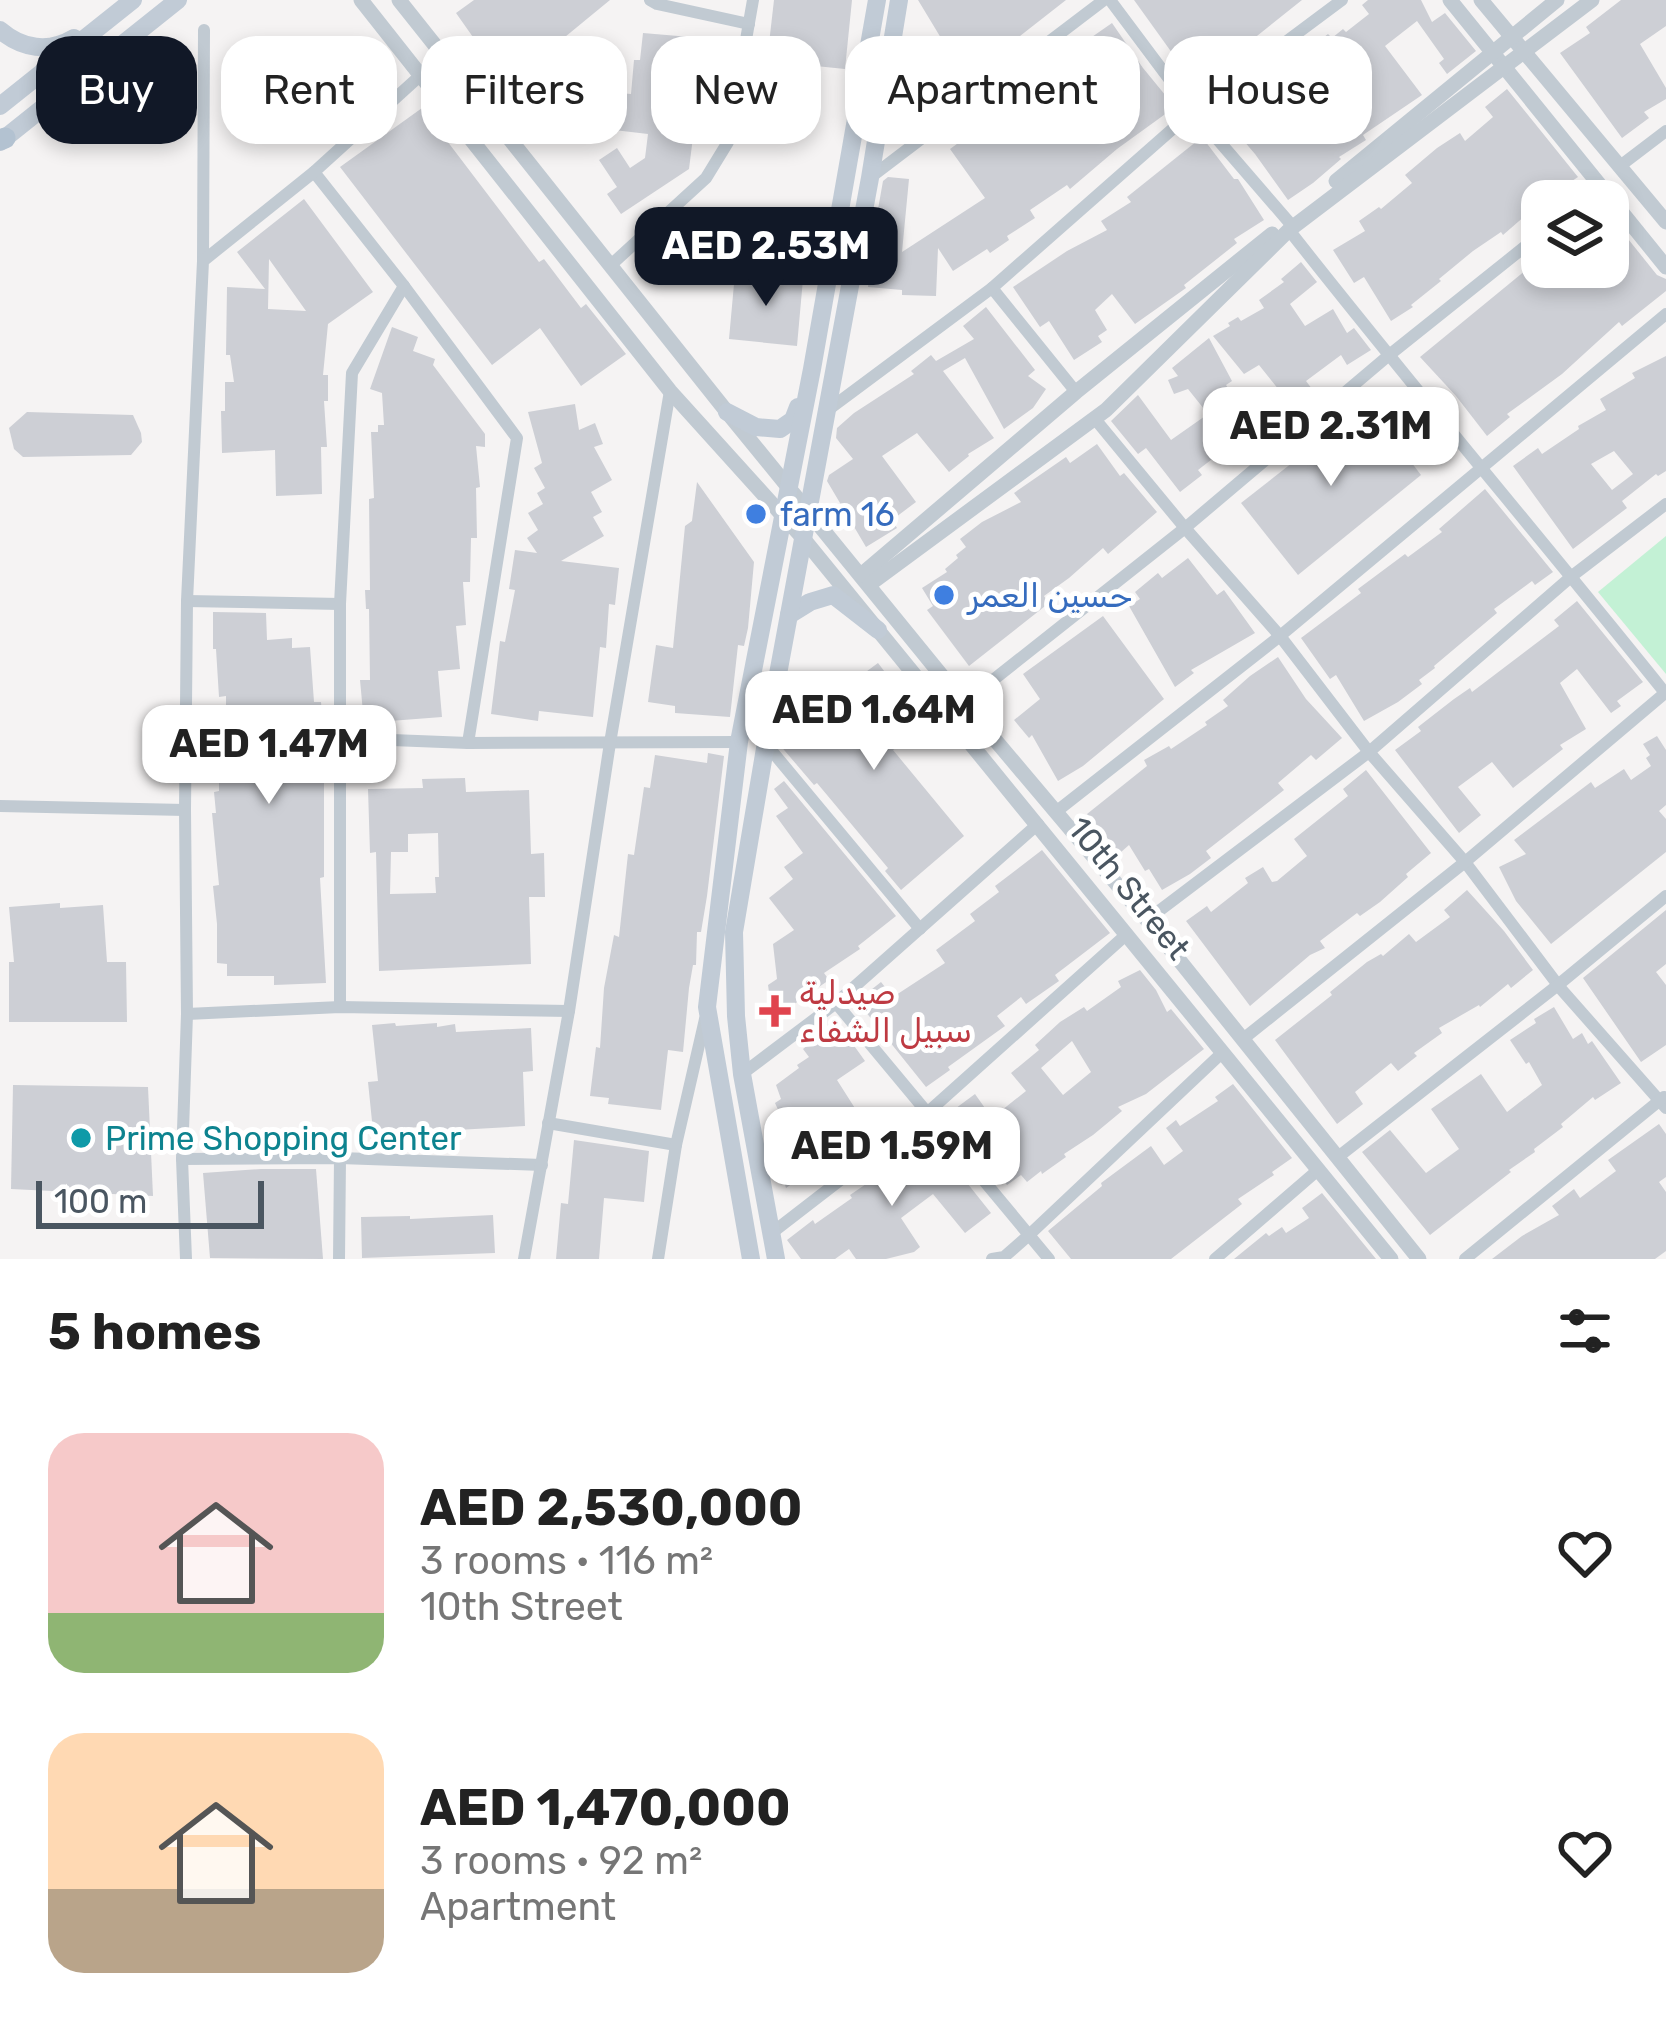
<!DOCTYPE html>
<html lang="en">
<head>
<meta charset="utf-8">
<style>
	:root { --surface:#fff; --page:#f6f6f6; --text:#222; --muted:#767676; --accent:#111827 }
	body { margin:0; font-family:Rubik,"Noto Sans Arabic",sans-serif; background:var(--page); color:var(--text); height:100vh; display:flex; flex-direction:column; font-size:45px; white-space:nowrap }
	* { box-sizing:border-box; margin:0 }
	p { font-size:39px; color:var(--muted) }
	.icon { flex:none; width:66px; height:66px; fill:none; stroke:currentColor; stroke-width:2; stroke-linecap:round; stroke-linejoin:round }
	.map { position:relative; height:1259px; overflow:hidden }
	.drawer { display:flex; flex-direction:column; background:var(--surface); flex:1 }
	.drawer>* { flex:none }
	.guide { position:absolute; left:36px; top:36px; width:1596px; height:108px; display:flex; gap:24px }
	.fabs { position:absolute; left:1521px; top:180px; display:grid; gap:24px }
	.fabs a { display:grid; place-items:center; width:108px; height:108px; border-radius:24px; background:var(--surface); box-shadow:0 6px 18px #0003; font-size:60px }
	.scale { position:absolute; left:36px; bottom:30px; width:228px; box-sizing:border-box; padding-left:12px; border:6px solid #4a5661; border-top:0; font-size:33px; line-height:42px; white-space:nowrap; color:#4a5661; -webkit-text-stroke:9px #fff; paint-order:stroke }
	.price { position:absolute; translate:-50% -102px; padding:0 27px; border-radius:24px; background:#fff; color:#222; font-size:39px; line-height:78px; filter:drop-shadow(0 3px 6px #0008) }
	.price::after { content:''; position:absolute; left:50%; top:72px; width:36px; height:27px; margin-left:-18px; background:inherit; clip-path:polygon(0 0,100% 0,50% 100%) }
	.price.current { background:var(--accent); color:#fff }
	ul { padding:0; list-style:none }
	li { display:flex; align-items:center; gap:36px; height:300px; padding:0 48px }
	li span { display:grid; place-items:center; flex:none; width:336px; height:240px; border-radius:36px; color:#555 }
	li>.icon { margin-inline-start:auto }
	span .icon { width:144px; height:144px; fill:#fffc; stroke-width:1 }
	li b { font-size:51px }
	h2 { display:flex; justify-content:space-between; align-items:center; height:144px; padding:0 48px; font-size:51px }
	.tag { padding:0 42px; border-radius:36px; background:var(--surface); box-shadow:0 6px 18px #0003; font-size:42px; line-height:108px }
	.tag.current { background:var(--accent); color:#fff }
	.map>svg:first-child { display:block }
	.green { fill:#c3f1d5 }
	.building { fill:#cdcfd5; fill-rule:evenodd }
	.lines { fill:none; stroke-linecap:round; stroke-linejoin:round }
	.minor { stroke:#c1cad2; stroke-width:12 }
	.tertiary { stroke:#c1cad2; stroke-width:15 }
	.secondary { stroke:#c1cbd6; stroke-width:18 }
	.primary { stroke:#b3c2d1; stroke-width:21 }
	.shop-dot { fill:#3f7fe0; stroke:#fff; stroke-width:4.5 }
	.health-dot { fill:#e0444e; stroke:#fff; stroke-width:4.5 }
	.culture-dot { fill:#0f9aa8; stroke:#fff; stroke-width:4.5 }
	.labels { text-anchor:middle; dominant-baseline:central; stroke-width:10; stroke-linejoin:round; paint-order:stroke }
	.shop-label { font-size:33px; fill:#366cbe; stroke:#fff; text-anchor:start }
	.street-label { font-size:33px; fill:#4a5661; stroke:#fff }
	.health-label { font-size:33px; fill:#be3a42; stroke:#fff; text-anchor:start }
	.culture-label { font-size:33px; fill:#0d838f; stroke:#fff; text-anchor:start }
</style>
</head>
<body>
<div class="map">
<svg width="1666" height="1259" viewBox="0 0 1666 1259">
	<rect width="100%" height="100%" fill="#f5f3f3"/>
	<path class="green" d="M1666,536V674L1598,592Z"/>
	<g class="building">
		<path d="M474,0H610L554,46L566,62L542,82L512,39L487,57L456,13Z"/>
		<path d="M774,0H852L845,69L767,61Z"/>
		<path d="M918,0H1066L1020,36L1021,38L992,56L994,59L944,93L929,73L922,77L913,65L944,43Z"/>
		<path d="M1134,0H1302L1203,79L1190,58L1180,64Z"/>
		<path d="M1368,0H1421L1432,22L1445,13L1476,51L1447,74L1439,63L1444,59L1417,21L1385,46L1422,95L1363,135L1366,140L1339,157L1341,159L1313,183L1288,200L1255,154L1225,119L1254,93L1312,59L1306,51L1328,34L1332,38L1343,29L1346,32L1369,14L1362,5Z"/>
		<path d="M1621,0H1666V26L1640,44L1666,88V99L1644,112L1649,118L1622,138L1560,53L1590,33L1586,27Z"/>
		<path d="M1112,23L1143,68L1175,107L1117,149L1070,189L1067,185L1030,210L1035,218L1007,236L1009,240L990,253L987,249L953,271L938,248L936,296L902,295V290L868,287L872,243L883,181L888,177L909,179L902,252L985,198L950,149L979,128L976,123L1026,89L1028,91L1060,67L1056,62Z"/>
		<path d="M643,33L725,40L721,91L699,89L689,169L621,214L607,194L617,187L599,160L617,148L630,168L645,158L648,134L614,130L619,93L631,94L634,60H640Z"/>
		<path d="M1507,89L1578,177L1542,201L1503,235L1501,232L1473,251L1439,279L1441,281L1411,305L1413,307L1391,321L1364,277L1354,283L1333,250L1365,231L1359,221L1379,207L1381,209L1412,183L1405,175L1437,148L1460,133L1465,141L1493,117L1485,107Z"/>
		<path d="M422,108L539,262L544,259L581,308L586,304L626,354L581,386L540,328L492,365L340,167Z"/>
		<path d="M1202,137L1234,179H1238L1264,220L1234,239L1237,243L1184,285L1186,288L1135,324L1112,294L1095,310L1107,330L1098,336L1102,342L1074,360L1049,321L1040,327L1013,287L1067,251L1107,230L1101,221L1131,202L1127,197Z"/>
		<path d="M304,199L373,292L328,324L323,375H328V401H324L327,447H321L322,494L276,496L275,450L222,453L221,411H225V382H234L230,355H226L227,287L265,289L237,252ZM269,259L306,311L268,309Z"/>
		<path d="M1608,214L1657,275L1666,279V291L1622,326L1619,322L1562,374L1507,414L1510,417L1487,436L1456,396L1420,357L1542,257V267H1608Z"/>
		<path d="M1301,262L1317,282L1290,304L1305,326L1333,309L1347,333L1354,328L1371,350L1347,365L1341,355L1306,381L1312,389L1278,415L1270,406L1283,395L1259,365L1244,374L1213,336L1230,326L1228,323L1238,317L1241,321L1264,308L1259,300L1284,282L1281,279Z"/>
		<path d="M735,273L803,279L797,346L729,339Z"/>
		<path d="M986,307L1035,370L1028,376L1046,389L1033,408L1004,429L965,358L943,371L994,438L968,454L969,456L949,472L917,433L882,456L916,502L892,520L897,528L866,547L827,481L829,475L853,459L836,438L837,428L854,413L914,374L911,371L931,355L936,361L974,339L963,326Z"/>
		<path d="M392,327L418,337L413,351L435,359L433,365L485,434V447L476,446L480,487L476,488L477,538H471L470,582H463L466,625L456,626L460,669L438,671L442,717L364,723L360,680H370L369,609H366L365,590H370L369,499L374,498L371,432H378V425H384L382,393L370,389Z"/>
		<path d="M1209,338L1232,381L1226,385L1249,420L1218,440L1225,449L1198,470L1202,475L1180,492L1146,448L1138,454L1111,421L1138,395L1171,440L1208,414L1188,389L1174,394L1168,380L1178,376L1172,368Z"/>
		<path d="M1666,356V471L1658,476L1656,474L1622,501L1627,508L1573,549L1513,466L1538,448L1542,454L1579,429L1578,426L1606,410L1600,399L1635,378L1632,373ZM1614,451L1633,474L1612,490L1591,464Z"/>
		<path d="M575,404L579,430L595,423L603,444L594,447L612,480L591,492L602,512L593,517L604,536L561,561L619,568L615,605L609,604L606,648L600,647L593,717L539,711L538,721L491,714L500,641L505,642L515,590L509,589L515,550L537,553L527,538L538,530L528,513L543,504L537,493L545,488L534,468L542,463L528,412Z"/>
		<path d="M1367,404L1421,475L1298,575L1241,503Z"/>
		<path d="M27,412L133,415L141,433L142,442L131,455L23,457L14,449L9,428Z"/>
		<path d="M1097,444L1120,476L1124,473L1157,512L1108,554L1103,548L1069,578L1044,596L1049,603L969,666L927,610L933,606L922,588L947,572L945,569L958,558L956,555L966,547L960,539L982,522L1021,502L1014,493L1066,457L1070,463Z"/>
		<path d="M697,482L754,562L748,628L744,646L738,645L730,717L675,713V706L648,702L656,645L673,648L685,526L692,521Z"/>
		<path d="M1485,489L1553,572L1535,585L1532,581L1494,609L1497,613L1434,666L1435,668L1419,680L1422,684L1398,702L1364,721L1336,675L1330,679L1301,638L1361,593L1358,589L1405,554L1408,557L1442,532L1439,529Z"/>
		<path d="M1188,558L1217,595L1224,590L1255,633L1191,670L1194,673L1175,687L1129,606L1140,599L1135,592L1158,573L1162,578Z"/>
		<path d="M1577,601L1643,682L1617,701L1621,706L1611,713L1577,669L1560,683L1586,729L1560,745L1563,749L1513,788L1492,762L1458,787L1481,815L1459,833L1395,750L1421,731L1418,727L1454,699L1470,688L1472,692L1559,626L1554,620Z"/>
		<path d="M213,612L266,613L267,640L292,638V648L310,647L314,702H321L324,739V877L320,878L326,983L274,985V976H227V964L217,963V924L213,886L219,885L212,813H216L214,792L219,791V762H225L226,749V696L219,697L216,649H213Z"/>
		<path d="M1103,616L1164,699L1083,766L1058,781L1032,735L1029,738L1014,720L1040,699L1023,674Z"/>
		<path d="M1278,657L1306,699L1342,738L1316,760L1311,755L1278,783L1284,790L1206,851L1211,858L1190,874L1162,890L1149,869L1145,871L1129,845L1120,853L1087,814L1147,766L1144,760L1169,746L1171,749L1207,725L1205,722L1228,706L1223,700L1250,676Z"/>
		<path d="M878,663L894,684L897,682L928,724L893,750L964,836L901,890L885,871L888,868L817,783L814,785L779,744L780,740L819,711L817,708Z"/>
		<path d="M1657,736L1666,750V805L1659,811L1666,819V852L1551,944L1516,901L1499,867L1526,854L1514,840L1591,782L1595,788L1624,769L1631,780L1651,766L1646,758L1650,755L1643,744Z"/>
		<path d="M708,753L724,756L707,896L701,932H697L696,965H693L689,988L683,1052L668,1050L661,1110L608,1104L609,1098L590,1096L596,1047L600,1048L604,988L614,935L619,937L628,854L634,855L644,787L650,788L655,755L707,763Z"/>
		<path d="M1366,770L1431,853L1406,874L1408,877L1380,902L1360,916L1357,913L1320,941L1325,948L1310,955L1250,1006L1186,921L1207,906L1211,912L1248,883L1245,878L1263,867L1272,882L1277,881L1307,856L1294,839L1348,796L1343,789Z"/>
		<path d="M465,778L466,792L529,790L531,854L544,853L545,897H529L531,964L379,971L376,852L370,853L368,789L423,788L422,779ZM438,833L439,877H435L436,893L390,894L391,852H408V834Z"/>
		<path d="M784,781L896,916L858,946L860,949L824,973L829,980L777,1016L771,1006L768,985L777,979L773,944L794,930L769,898L793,879L784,867L803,853L776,816L788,808L774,789Z"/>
		<path d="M1042,850L1110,933L1055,975L1059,981L1026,1004L1021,997L997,1016L1005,1026L948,1067L950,1070L926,1087L857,1001L881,982L893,997L945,963L936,950L975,921L970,914L999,892L995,886Z"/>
		<path d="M1467,890L1504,931L1533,970L1511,988L1508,984L1480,1007L1479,1005L1439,1028L1442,1033L1414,1053L1417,1056L1398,1071L1391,1063L1355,1092L1363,1104L1337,1124L1275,1040L1332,995L1330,992L1367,962L1381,954L1383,956L1409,934L1416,942L1450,917L1444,910Z"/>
		<path d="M60,903V908L103,905L107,962H126L127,1022H9V962H14L9,907Z"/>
		<path d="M1666,910V964L1656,972L1666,985V1045L1641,1062L1583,978Z"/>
		<path d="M1140,970L1156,990L1167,1012L1171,1009L1204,1049L1146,1094L1118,1107L1122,1111L1093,1135L1064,1154L1066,1157L1042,1174L1041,1171L1027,1182L1021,1175L1007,1185L983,1154L980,1156L948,1114L975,1094L992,1118L1026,1091L1011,1073L1039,1050L1035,1045L1060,1022L1084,1007L1087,1011L1121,987L1118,981ZM1072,1041L1091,1072L1063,1095L1041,1068Z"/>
		<path d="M1554,1007L1573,1039L1582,1033L1588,1044L1592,1041L1621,1083L1595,1100L1593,1097L1561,1124L1563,1127L1534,1149L1535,1152L1509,1170L1511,1172L1430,1235L1362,1152L1390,1130L1426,1173L1459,1149L1431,1109L1481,1074L1507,1112L1542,1085L1529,1062L1526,1064L1510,1040L1536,1023L1534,1019Z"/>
		<path d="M837,1022L865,1061L837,1080L865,1124L836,1143L840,1149L786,1188L777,1158L785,1156L778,1133L786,1127L775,1103L781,1099L776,1085L799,1068L797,1065L809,1057L803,1049L813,1041L812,1040Z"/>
		<path d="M395,1023L396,1026L437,1023V1027L455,1024L456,1032L531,1028L533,1071L523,1072L525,1126L457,1130L418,1129V1127L373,1131L368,1082L378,1081L372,1025Z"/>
		<path d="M1233,1084L1292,1158L1272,1172L1274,1175L1238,1199L1242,1204L1171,1259H1071L1048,1231L1102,1186L1101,1183L1151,1146L1164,1165L1183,1151L1166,1128L1176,1120L1180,1126L1218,1101L1215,1097Z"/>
		<path d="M13,1085L148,1087L153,1196L11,1189Z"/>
		<path d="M1659,1124L1666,1134V1177L1659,1182L1666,1192V1251L1655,1259H1492L1522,1236L1559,1215L1552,1206L1574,1189L1580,1198L1616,1171L1608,1160Z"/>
		<path d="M928,1134L991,1213L965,1233L933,1194L901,1218L920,1247L914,1252L886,1259H856L849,1249L835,1259H801L787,1240L813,1220L815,1224L852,1198L850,1195L907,1156L904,1154Z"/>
		<path d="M574,1140L649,1151L644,1202L604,1198L599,1259H556L561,1203L568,1204Z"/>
		<path d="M261,1169H316L323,1259L210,1258L203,1173Z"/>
		<path d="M1322,1193L1376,1259H1234L1266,1233L1269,1236L1282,1227L1286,1233L1309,1218L1302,1208Z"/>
		<path d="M493,1215L495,1253L362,1258L361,1217L410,1216V1219Z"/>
	</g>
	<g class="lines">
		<g class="minor">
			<path d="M650,0L657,4L749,24"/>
			<path d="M1110,0L1193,111L1288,221"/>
			<path d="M1620,166L1666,131"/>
			<path d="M314,172L404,286L517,438L468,743"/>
			<path d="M871,177L1104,0"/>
			<path d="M1582,201L1601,186"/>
			<path d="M1289,230C1412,387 1541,538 1666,694"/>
			<path d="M203,261L204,30"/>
			<path d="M612,264L706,178L728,142L753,0"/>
			<path d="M992,288L1076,392"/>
			<path d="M828,410L992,288L1193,111L1342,0"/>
			<path d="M1095,419L1185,528L1280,636L1369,752L1465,862L1561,989L1666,1108"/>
			<path d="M187,601L340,604"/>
			<path d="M964,703L1185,528L1388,356L1542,233"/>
			<path d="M341,738L468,743L739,742"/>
			<path d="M766,744L920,929"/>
			<path d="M0,806L185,810"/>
			<path d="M1057,811L1280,636L1666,314"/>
			<path d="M1147,920L1369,752L1572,576L1666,504"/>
			<path d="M836,1003L1049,1259"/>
			<path d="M340,1007V604L352,373L404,286"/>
			<path d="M187,1014L340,1007L569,1011"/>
			<path d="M1243,1039L1465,862L1665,693"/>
			<path d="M742,1074L836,1003L1038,824"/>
			<path d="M548,1123L676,1145"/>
			<path d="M1338,1157L1558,985L1666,896"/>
			<path d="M182,1159L340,1158L542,1165"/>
			<path d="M773,1232L927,1113L1127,934"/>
			<path d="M186,1259L182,1159L187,1014L185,810L187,601L203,261L314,172L422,74"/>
			<path d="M339,1259L340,1158"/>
			<path d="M524,1259L569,1011L610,743L670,391"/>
			<path d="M658,1259L676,1145L705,1019"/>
			<path d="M992,1259L1004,1257L1029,1235L1223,1052"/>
			<path d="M1215,1259L1318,1170"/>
			<path d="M1465,1259L1664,1097"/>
		</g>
		<g class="tertiary">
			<path d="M361,0L670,391L802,537L1391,1259"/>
			<path d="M399,0L727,412L964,703L1147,920L1419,1259"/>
			<path d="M1450,0L1666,267"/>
			<path d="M1481,0L1666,222"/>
			<path d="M1336,181L1557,0"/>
			<path d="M861,575L1076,392L1272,234"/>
			<path d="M870,584L1106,410L1289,230L1592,0"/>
		</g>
		<g class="secondary">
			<path d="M0,30C22,49 49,53 74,38"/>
			<path d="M0,106L133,0"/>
			<path d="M0,142L178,0"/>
			<path d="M727,412L756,427L780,429L793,420L798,407"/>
			<path d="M789,615L810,602L833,595L878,630"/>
			<path d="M751,1259L707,1007L739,742L812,369L877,0"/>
			<path d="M776,1259L742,1074L736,1016L734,932L773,701L870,178L899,0"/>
		</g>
		<path class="primary" d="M0,140L5,138"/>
	</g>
	<g class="shop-dot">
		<circle cx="756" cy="514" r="12"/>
		<circle cx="944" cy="595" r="12"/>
	</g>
	<path class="health-dot" d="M769 993h12v12h12v12h-12v12h-12v-12h-12v-12h12z"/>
	<circle class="culture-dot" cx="81" cy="1138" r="12"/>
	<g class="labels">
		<g class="shop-label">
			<text x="780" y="514">farm 16</text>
			<text x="968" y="595">حسين العمر</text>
		</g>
		<g class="street-label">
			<text transform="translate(1129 888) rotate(51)">10th Street</text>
		</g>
		<g class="health-label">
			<text x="799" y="992">صيدلية<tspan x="799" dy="38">سبيل الشفاء</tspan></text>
		</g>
		<g class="culture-label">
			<text x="105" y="1138">Prime Shopping Center</text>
		</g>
	</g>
</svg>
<div class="fabs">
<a><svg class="icon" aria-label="layers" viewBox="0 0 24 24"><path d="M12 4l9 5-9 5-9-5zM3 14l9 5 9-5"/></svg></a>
</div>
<div class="scale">100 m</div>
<b class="price current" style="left:766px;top:309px">AED 2.53M</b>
<b class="price" style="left:1331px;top:489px">AED 2.31M</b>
<b class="price" style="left:874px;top:773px">AED 1.64M</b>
<b class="price" style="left:269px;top:807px">AED 1.47M</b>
<b class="price" style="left:892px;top:1209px">AED 1.59M</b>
<div class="guide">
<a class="tag current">Buy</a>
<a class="tag">Rent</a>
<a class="tag">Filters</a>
<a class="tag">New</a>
<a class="tag">Apartment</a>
<a class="tag">House</a>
</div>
</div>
<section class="drawer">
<h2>5 homes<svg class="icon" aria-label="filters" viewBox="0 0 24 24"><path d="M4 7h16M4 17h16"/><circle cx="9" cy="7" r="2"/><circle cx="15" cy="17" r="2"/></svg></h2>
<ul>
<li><span style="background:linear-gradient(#f6c9c9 75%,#8fb573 0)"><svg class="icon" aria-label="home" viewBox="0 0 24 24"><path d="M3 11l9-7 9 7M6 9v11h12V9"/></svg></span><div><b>AED 2,530,000</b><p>3 rooms · 116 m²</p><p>10th Street</p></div><svg class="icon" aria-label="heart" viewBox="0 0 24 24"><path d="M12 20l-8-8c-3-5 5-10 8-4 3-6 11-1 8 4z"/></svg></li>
<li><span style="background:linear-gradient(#ffd9b3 65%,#b9a48a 0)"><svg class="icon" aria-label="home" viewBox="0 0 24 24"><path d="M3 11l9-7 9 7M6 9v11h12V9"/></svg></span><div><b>AED 1,470,000</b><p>3 rooms · 92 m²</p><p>Apartment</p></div><svg class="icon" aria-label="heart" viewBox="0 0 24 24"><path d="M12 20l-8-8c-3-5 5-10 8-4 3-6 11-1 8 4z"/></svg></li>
</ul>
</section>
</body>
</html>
